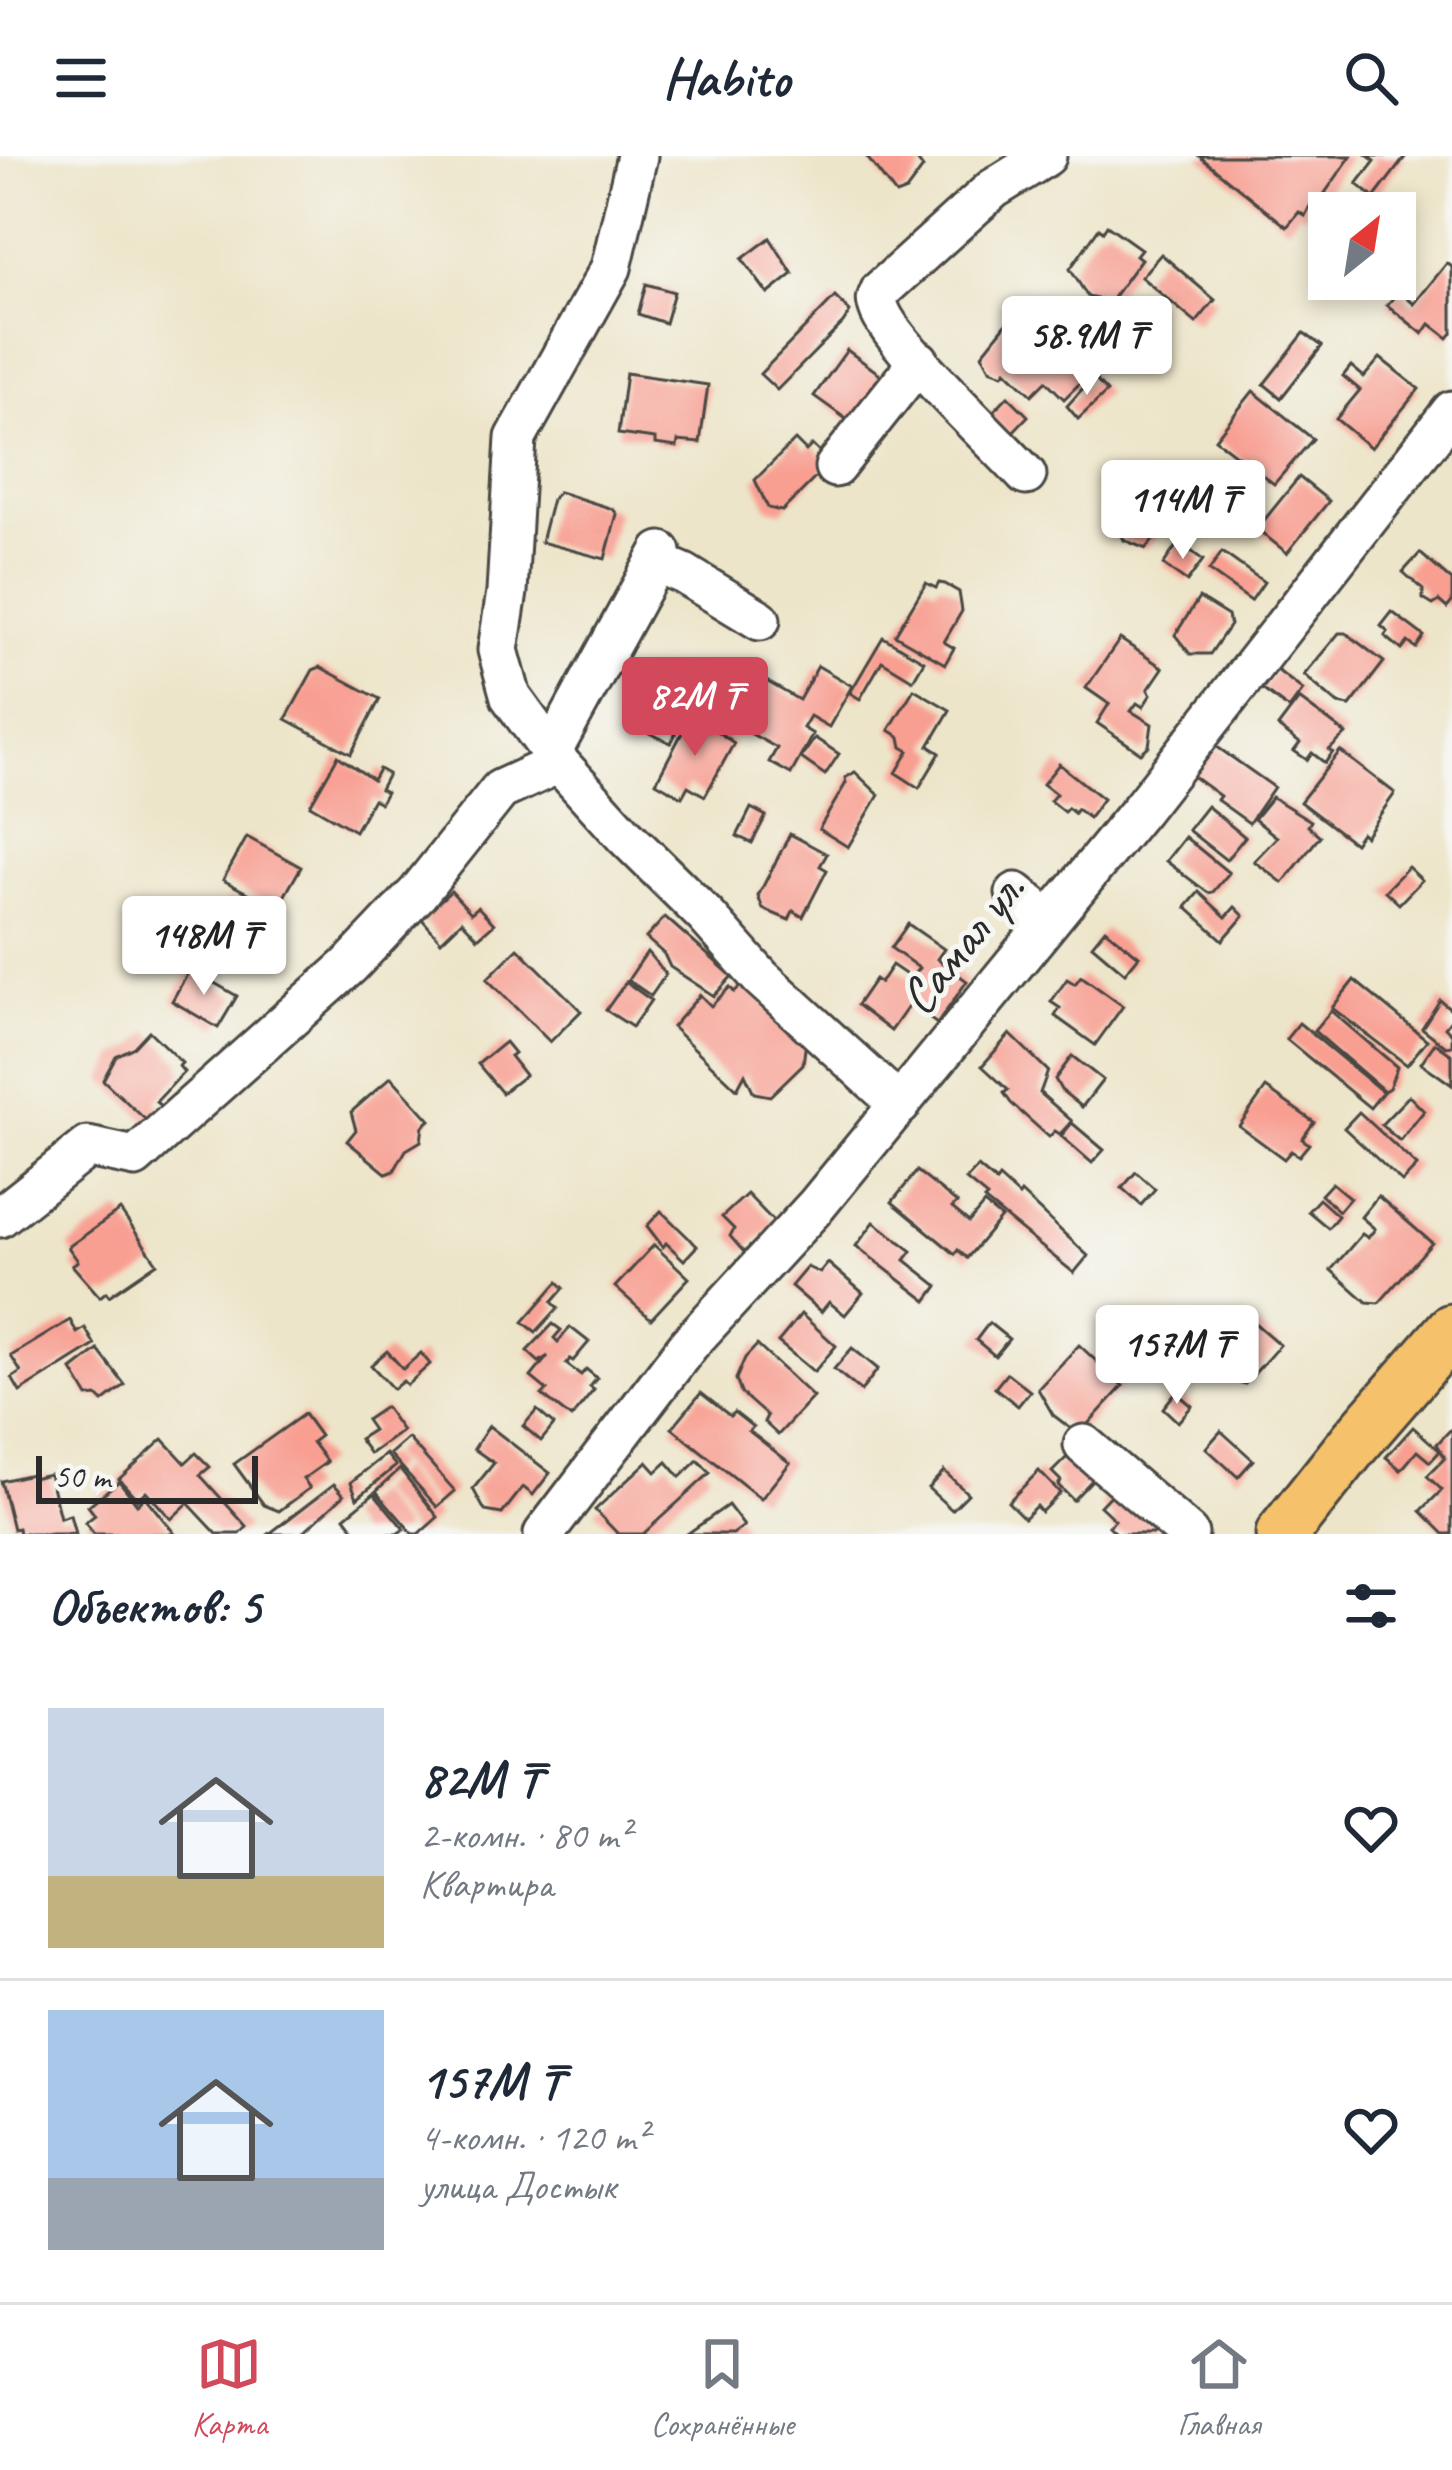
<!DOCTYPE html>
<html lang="ru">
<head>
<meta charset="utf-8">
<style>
	:root { --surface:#fff; --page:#f6f6f7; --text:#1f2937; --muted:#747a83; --line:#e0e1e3; --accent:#d1495b }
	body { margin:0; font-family:Caveat,sans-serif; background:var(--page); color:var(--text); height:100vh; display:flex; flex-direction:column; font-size:45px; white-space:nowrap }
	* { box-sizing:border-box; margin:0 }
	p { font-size:39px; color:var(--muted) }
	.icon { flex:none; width:66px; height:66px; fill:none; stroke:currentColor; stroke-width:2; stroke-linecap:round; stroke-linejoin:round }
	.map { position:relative; height:1378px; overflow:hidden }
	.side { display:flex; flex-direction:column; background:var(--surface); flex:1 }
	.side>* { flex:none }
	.needle { width:78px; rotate:30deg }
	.fabs { position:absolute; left:1308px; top:36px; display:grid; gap:24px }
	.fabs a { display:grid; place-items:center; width:108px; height:108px; border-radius:0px; background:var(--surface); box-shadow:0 6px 18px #0003; font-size:60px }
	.scale { position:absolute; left:36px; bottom:30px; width:222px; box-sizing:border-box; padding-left:12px; border:6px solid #2b2b2b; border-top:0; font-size:33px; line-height:42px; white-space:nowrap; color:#2b2b2b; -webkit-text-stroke:9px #f6f6f2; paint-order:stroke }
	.price { position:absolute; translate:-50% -102px; padding:0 27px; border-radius:12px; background:#fff; color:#222; font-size:39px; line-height:78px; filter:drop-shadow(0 3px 6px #0008) }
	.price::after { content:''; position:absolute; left:50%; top:72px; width:36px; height:27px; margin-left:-18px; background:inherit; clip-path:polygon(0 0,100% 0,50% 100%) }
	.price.active { background:var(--accent); color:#fff }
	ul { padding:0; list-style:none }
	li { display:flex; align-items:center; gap:36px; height:300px; padding:0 48px }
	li+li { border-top:3px solid var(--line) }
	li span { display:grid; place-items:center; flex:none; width:336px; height:240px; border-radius:0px; color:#555 }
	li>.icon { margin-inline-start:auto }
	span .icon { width:144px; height:144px; fill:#fffc; stroke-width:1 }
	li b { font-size:51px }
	h2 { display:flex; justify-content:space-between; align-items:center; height:144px; padding:0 48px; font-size:51px }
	header { display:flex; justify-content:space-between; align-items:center; height:156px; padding:0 48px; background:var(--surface); font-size:54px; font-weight:600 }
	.dock { display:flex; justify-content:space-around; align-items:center; height:168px; border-top:3px solid var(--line); background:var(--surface); font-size:33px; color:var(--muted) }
	.dock a { display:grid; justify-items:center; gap:6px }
	.dock .active { color:var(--accent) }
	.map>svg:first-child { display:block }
	.building { fill:#f89f92 }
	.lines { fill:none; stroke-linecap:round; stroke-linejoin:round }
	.minor-casing { stroke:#484743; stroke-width:45 }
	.major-casing { stroke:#484743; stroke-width:57 }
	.minor { stroke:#fff; stroke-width:39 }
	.major { stroke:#f5c16b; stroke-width:51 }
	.labels { text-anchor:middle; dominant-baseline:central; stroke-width:10; stroke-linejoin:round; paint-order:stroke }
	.street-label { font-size:51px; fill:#2b2b2b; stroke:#f6f6f2 }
</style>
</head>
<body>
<header><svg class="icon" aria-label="menu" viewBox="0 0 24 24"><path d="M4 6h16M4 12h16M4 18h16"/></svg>Habito<svg class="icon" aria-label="search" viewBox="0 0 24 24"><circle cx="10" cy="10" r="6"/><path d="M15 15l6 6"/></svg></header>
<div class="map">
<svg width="1452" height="1378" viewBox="0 0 1452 1378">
	<rect width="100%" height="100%" fill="#f6f6f2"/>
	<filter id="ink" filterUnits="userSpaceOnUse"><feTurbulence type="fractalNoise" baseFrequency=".00833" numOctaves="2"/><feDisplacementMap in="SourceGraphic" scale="24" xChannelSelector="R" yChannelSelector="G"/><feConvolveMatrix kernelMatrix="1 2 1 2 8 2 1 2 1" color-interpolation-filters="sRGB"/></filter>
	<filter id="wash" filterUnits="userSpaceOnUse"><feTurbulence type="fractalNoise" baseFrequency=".004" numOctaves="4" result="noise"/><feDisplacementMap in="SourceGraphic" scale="48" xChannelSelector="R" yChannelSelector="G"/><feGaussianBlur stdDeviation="2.7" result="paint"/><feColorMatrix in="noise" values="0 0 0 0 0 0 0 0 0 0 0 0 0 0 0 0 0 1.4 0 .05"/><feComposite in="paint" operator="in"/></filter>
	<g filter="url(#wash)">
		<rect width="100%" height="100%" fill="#ede5c9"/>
		<g id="blocks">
			<g class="building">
				<path d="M866,0H914L923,12L906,35L896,39Z"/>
				<path d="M1199,0H1351L1325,37L1350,57H1329V65L1310,50L1305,60L1299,56L1287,71Z"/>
				<path d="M1368,0H1406L1374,42L1357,28L1375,5Z"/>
				<path d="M1107,69L1141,93L1136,99L1141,103L1110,146L1088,141L1070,113L1099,72L1103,75Z"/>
				<path d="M770,82L793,118L768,138L742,103Z"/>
				<path d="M1161,98L1215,144L1196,167L1141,121Z"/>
				<path d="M1447,107L1452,111V177L1448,182L1430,168L1423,178L1387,149L1399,135L1414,148Z"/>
				<path d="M646,128L674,136L665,167L638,158Z"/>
				<path d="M835,141L850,156L843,167L777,234L760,218Z"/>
				<path d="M1018,159L1042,182L1044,178H1054L1059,188L1056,196L1084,223L1064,243L1046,225L1032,239L1006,214L1003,218L990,213L982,198L1010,163Z"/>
				<path d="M1304,177L1322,190L1281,242L1264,228Z"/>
				<path d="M847,194L893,228L860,273L814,240Z"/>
				<path d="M1380,202L1419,233L1371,292L1336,263L1360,234L1343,220L1351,210L1364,221Z"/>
				<path d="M626,217L708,229L700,287L678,285L677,291L655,288V283L618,278Z"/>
				<path d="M1093,221L1107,236L1078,263L1067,250Z"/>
				<path d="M1253,235L1313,283L1274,328L1215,283Z"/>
				<path d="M1008,240L1028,260L1010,279L989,260Z"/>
				<path d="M795,284L806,295L812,289L830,307L782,355L768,352L755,324Z"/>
				<path d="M1193,315L1233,349L1219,366L1209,362L1177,333Z"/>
				<path d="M1299,321L1329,345L1287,397L1257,373Z"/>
				<path d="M1137,323L1177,354L1146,393L1124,384L1111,356Z"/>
				<path d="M559,336L613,353L617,358L605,403L541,386L552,343Z"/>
				<path d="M1179,386L1203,404L1187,426L1163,409Z"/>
				<path d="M1222,396L1264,426L1251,445L1209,415Z"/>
				<path d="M1420,397L1452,425V446L1447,452L1439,445L1433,449L1423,443V434L1403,416Z"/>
				<path d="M926,427L936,432L939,427L945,428L959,436L962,455L944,486L954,492L945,508L895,479Z"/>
				<path d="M1199,442L1228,460L1230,469L1210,498H1190L1175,479Z"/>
				<path d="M1392,456L1424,480L1416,492L1408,486L1402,494L1385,480L1388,476L1381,470Z"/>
				<path d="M1339,477H1346L1384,506L1350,550L1338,548L1304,519Z"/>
				<path d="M883,481L924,505L913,524L882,505L860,543L850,537Z"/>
				<path d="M1120,483L1163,512L1148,534L1151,538L1143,551L1137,547L1131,555L1152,568L1149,590L1141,597L1097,567L1109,548L1086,532Z"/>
				<path d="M818,510L852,530L829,571L810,560L803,572L813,578L791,618L769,606L777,592L715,558L726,538L738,545L747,530L752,533L761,522L799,544Z"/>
				<path d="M320,511L380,543L351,598L286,563L313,514Z"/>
				<path d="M1277,514L1303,534L1289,553L1262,533Z"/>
				<path d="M663,522L688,534L685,538L693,542L671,587L638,572Z"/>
				<path d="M914,533L950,554L929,590L940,597L919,632L896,617L909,595L902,591L900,581L889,574Z"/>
				<path d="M1299,543L1346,578L1329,594L1333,596L1325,607L1312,597L1307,604L1294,595L1300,587L1278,571Z"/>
				<path d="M692,558L734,587L705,640L688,630L682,641L656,626Z"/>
				<path d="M815,582L839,598L825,619L801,602Z"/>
				<path d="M1213,588L1274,631L1249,667L1217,644L1220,640L1191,619Z"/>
				<path d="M1340,595L1395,637L1365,680L1361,677L1354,687L1300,646Z"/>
				<path d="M338,600L373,624L379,613L388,618L380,633L386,636L380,647L373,643L355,675L310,649Z"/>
				<path d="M1059,608L1103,643L1089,662L1077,653L1074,657L1068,652L1064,656L1050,645L1056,638L1043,628Z"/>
				<path d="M855,616L879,639L848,691L819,673L846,627L845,622Z"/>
				<path d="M1272,641L1311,665L1308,670L1320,680L1283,727L1254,705L1277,681L1254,663Z"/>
				<path d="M1207,650L1245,681L1226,704L1188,674Z"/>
				<path d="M751,652L766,660L752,687L737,680Z"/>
				<path d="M790,678L827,698L820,710L827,714L803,761L793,755L789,764L763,753L758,740Z"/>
				<path d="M247,681L301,711L277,753L223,724Z"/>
				<path d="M1185,681L1229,717L1213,736L1208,737L1166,705Z"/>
				<path d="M1408,711L1422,724L1399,748L1385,735Z"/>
				<path d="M451,735L471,757L478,751L494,768L478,782L462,765L441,785L421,762Z"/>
				<path d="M1199,736L1226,761L1235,751L1244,760L1223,784L1186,751Z"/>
				<path d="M229,742L274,767L249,811L204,787Z"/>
				<path d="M665,761L732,820L714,840L670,811L664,798L646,782Z"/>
				<path d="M908,768L944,793L937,803L967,825L937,868L910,848L891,875L857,849L875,823L880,827L892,809L911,822L919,812L891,792Z"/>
				<path d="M1105,773L1139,800L1125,817L1092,789Z"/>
				<path d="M518,792L581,855L550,886L487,823Z"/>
				<path d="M647,796L666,818L651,840L628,824Z"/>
				<path d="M190,813L237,840L218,872L172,845Z"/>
				<path d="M1081,820L1123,850L1095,889L1055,860L1060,852L1051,846L1067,823L1075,828Z"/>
				<path d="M1354,824L1427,884L1407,909L1332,852Z"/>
				<path d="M626,826L651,844L632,871L606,854Z"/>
				<path d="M745,826L806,885L803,908L770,940L754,937L745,918L737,933L672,871L700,839L711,850L730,831L734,836Z"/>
				<path d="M1440,844L1452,854V862L1445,871L1452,878V890L1446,891L1422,872Z"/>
				<path d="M1331,855L1397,911L1389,932L1384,935L1314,875Z"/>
				<path d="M1299,867L1383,936L1370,952L1286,883Z"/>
				<path d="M149,875L182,907L179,910L184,916L156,946L162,951L148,966L103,924L116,900L134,891Z"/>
				<path d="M1010,878L1048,915L1040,937L1072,965L1060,978L1055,975L1049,981L1011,947L1004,937L1008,934L982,910Z"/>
				<path d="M505,886L514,897L510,900L525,919L502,937L478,908Z"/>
				<path d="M1435,887L1452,899V929L1421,907Z"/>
				<path d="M1072,900L1103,924L1082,951L1061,934L1055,923Z"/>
				<path d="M391,921L430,964L423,970L421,985L406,994L394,1015L387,1018L347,985L356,974L351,956Z"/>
				<path d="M1266,932L1314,966L1302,983L1309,988L1299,1000L1291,995L1284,1003L1239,970Z"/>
				<path d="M1409,940L1424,955L1400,985L1381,969Z"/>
				<path d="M1359,956L1417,1010L1402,1026L1344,972Z"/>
				<path d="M1072,967L1104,994L1092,1007L1061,980Z"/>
				<path d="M978,1011L996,1026L999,1022L1019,1040L1021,1037L1088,1100L1074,1117L984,1044L987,1041L966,1024Z"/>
				<path d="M917,1015L957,1047L952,1052L969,1066L984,1048L1001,1062L967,1102L958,1094L955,1098L892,1046Z"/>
				<path d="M1136,1016L1155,1033L1141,1049L1122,1032Z"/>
				<path d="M1332,1027L1350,1042L1339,1055L1321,1039Z"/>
				<path d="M747,1038L775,1067L744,1096L730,1080L734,1073L722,1061Z"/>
				<path d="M1378,1040L1432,1087L1379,1147L1367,1146L1331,1114L1362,1078L1368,1082L1375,1073L1361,1061Z"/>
				<path d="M1319,1043L1338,1060L1328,1072L1308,1055Z"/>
				<path d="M120,1054L157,1107L109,1140L106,1136L100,1141L72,1109L78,1105L68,1091Z"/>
				<path d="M661,1055L697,1090L684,1104L666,1087L663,1091L647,1070Z"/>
				<path d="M874,1066L912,1095L905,1104L938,1130L927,1145L856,1090Z"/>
				<path d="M654,1089L689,1122L651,1163L615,1131Z"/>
				<path d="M828,1107L863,1137L845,1159L829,1146L821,1156L791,1130L807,1111L820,1117Z"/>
				<path d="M558,1126L564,1132L552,1146L558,1152L536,1176L523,1166Z"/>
				<path d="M801,1158L836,1190L814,1216L778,1186Z"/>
				<path d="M1250,1163L1280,1189L1245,1228L1226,1223L1214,1203Z"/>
				<path d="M70,1164L77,1177L85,1172L95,1189L20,1236L12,1222L21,1216L11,1200Z"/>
				<path d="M989,1167L1009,1183L995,1200L976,1184Z"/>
				<path d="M553,1168L561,1174L554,1182L558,1186L570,1171L589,1186L573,1205L570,1203L566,1208L581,1219L586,1213L597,1222L590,1231L594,1234L571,1262L542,1239L547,1234L531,1221L548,1200L539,1206L527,1195Z"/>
				<path d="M757,1189L813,1241L778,1279L764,1266L767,1260L741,1237L736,1223L745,1202Z"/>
				<path d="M1079,1189L1123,1230L1085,1271L1077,1270L1074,1275L1053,1259L1038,1233Z"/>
				<path d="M852,1192L878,1213L861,1235L834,1213Z"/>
				<path d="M98,1194L125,1229L103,1246L97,1240L88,1241L72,1214Z"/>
				<path d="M387,1195L403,1213L421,1197L430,1208L407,1229L403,1225L393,1233L371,1209Z"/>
				<path d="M1007,1217L1030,1235L1018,1250L995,1232Z"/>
				<path d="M1176,1236L1192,1250L1178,1266L1163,1252Z"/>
				<path d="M701,1237L730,1260L734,1256L753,1271L749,1275L790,1307L761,1343L672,1272Z"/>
				<path d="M385,1251L402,1275L370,1298L359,1283L373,1274L366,1264Z"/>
				<path d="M537,1254L554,1269L541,1285L523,1270Z"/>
				<path d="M304,1258L320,1280L312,1286L327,1306L303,1323L310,1332L279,1355L264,1349L234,1308Z"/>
				<path d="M489,1270L550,1317L533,1339L523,1331L502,1358L485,1355L473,1333L494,1307L474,1293Z"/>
				<path d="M1413,1271L1440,1295L1430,1306L1417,1295L1401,1314L1386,1301Z"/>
				<path d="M1452,1272V1378H1444L1421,1355L1442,1334L1427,1320L1445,1302L1437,1288Z"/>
				<path d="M1221,1275L1253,1304L1238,1321L1206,1292Z"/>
				<path d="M408,1282L455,1335L437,1351L390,1298Z"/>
				<path d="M163,1283L185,1307L196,1297L210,1311L200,1319L247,1371L240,1378H217L188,1347L171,1363L146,1335L137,1343L119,1323Z"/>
				<path d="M386,1298L396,1310L357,1342L351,1326Z"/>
				<path d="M1075,1300L1082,1307L1079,1310L1093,1323L1073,1344L1058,1329L1061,1325L1052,1316L1067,1301L1070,1304Z"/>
				<path d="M698,1304L710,1317L643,1378H618L595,1354L647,1306L656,1316L667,1306L680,1321Z"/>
				<path d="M400,1313L438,1361L419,1378H413L376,1335Z"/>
				<path d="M944,1315L968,1338L952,1354L928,1332Z"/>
				<path d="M1039,1315L1060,1337L1041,1356L1036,1350L1024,1362L1008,1346Z"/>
				<path d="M31,1318L32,1322L49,1318L60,1362L70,1359L75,1378H19L18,1372L13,1373L1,1325Z"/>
				<path d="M119,1325L137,1348L145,1341L175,1378H94L85,1367L95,1359L88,1350Z"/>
				<path d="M334,1328L344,1339L301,1378H269Z"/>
				<path d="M1117,1332L1162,1378H1117L1109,1370L1115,1364L1100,1350Z"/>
				<path d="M374,1337L404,1373L397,1378H358L345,1361Z"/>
				<path d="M728,1349L744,1370L733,1378H687Z"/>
			</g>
		</g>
	</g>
	<g filter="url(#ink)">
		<use href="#blocks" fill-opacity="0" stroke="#484743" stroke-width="3"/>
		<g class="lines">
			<g class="minor-casing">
				<g id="minor">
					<path d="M637,0L611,112L516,282L507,436L498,494L511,541L559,607L625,680L706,760L761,822L900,949"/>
					<path d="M835,311L919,205"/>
					<path d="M1026,319C996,286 889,186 879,152C876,143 877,143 881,134L993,33L1046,0"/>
					<path d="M656,406L684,418L760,464"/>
					<path d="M551,597L661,396"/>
					<path d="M1016,737L1049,764"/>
					<path d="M0,1061L88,991L135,1001L349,810L418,737L500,634L559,607"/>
					<path d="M1084,1289L1188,1378"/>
					<path d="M544,1378L689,1188L816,1050L1141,653L1452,255"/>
				</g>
			</g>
			<g class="major-casing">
				<path id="major" d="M1282,1378L1355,1286L1452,1174"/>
			</g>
			<use href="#minor" class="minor"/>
			<use href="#major" class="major"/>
		</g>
	</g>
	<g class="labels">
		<g class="street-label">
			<text transform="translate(962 787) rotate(-51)">Самал ул.</text>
		</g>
	</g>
</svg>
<div class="fabs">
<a><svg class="needle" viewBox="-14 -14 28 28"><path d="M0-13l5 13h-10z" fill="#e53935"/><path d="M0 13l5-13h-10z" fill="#747a83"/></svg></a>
</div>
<div class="scale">50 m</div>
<b class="price" style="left:1087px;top:242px">58.9M ₸</b>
<b class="price" style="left:1183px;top:406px">114M ₸</b>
<b class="price active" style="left:695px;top:603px">82M ₸</b>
<b class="price" style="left:204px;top:842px">148M ₸</b>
<b class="price" style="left:1177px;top:1251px">157M ₸</b>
</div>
<section class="side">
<h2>Объектов: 5<svg class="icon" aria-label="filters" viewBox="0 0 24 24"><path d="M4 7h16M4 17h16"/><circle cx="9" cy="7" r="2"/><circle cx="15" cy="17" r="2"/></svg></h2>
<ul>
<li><span style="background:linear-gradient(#c9d6e8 70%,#c2b280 0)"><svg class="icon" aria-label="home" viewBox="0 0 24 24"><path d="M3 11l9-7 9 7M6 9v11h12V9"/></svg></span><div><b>82M ₸</b><p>2-комн. · 80 m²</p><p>Квартира</p></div><svg class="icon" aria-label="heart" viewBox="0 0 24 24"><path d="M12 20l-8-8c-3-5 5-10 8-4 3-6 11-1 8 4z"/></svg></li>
<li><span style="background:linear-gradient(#a9c7e8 70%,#9aa5b1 0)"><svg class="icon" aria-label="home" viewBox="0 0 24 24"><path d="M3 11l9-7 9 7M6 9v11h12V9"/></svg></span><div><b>157M ₸</b><p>4-комн. · 120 m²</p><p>улица Достык</p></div><svg class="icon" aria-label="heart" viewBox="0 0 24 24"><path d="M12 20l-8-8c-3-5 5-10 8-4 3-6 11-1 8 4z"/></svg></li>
</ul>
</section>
<nav class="dock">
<a class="active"><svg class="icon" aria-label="map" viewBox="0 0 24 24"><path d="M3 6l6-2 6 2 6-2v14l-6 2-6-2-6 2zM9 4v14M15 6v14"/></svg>Карта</a>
<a><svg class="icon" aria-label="saved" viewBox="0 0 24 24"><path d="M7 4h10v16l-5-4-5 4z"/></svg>Сохранённые</a>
<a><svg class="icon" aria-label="home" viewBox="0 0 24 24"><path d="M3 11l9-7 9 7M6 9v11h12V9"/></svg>Главная</a>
</nav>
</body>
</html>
